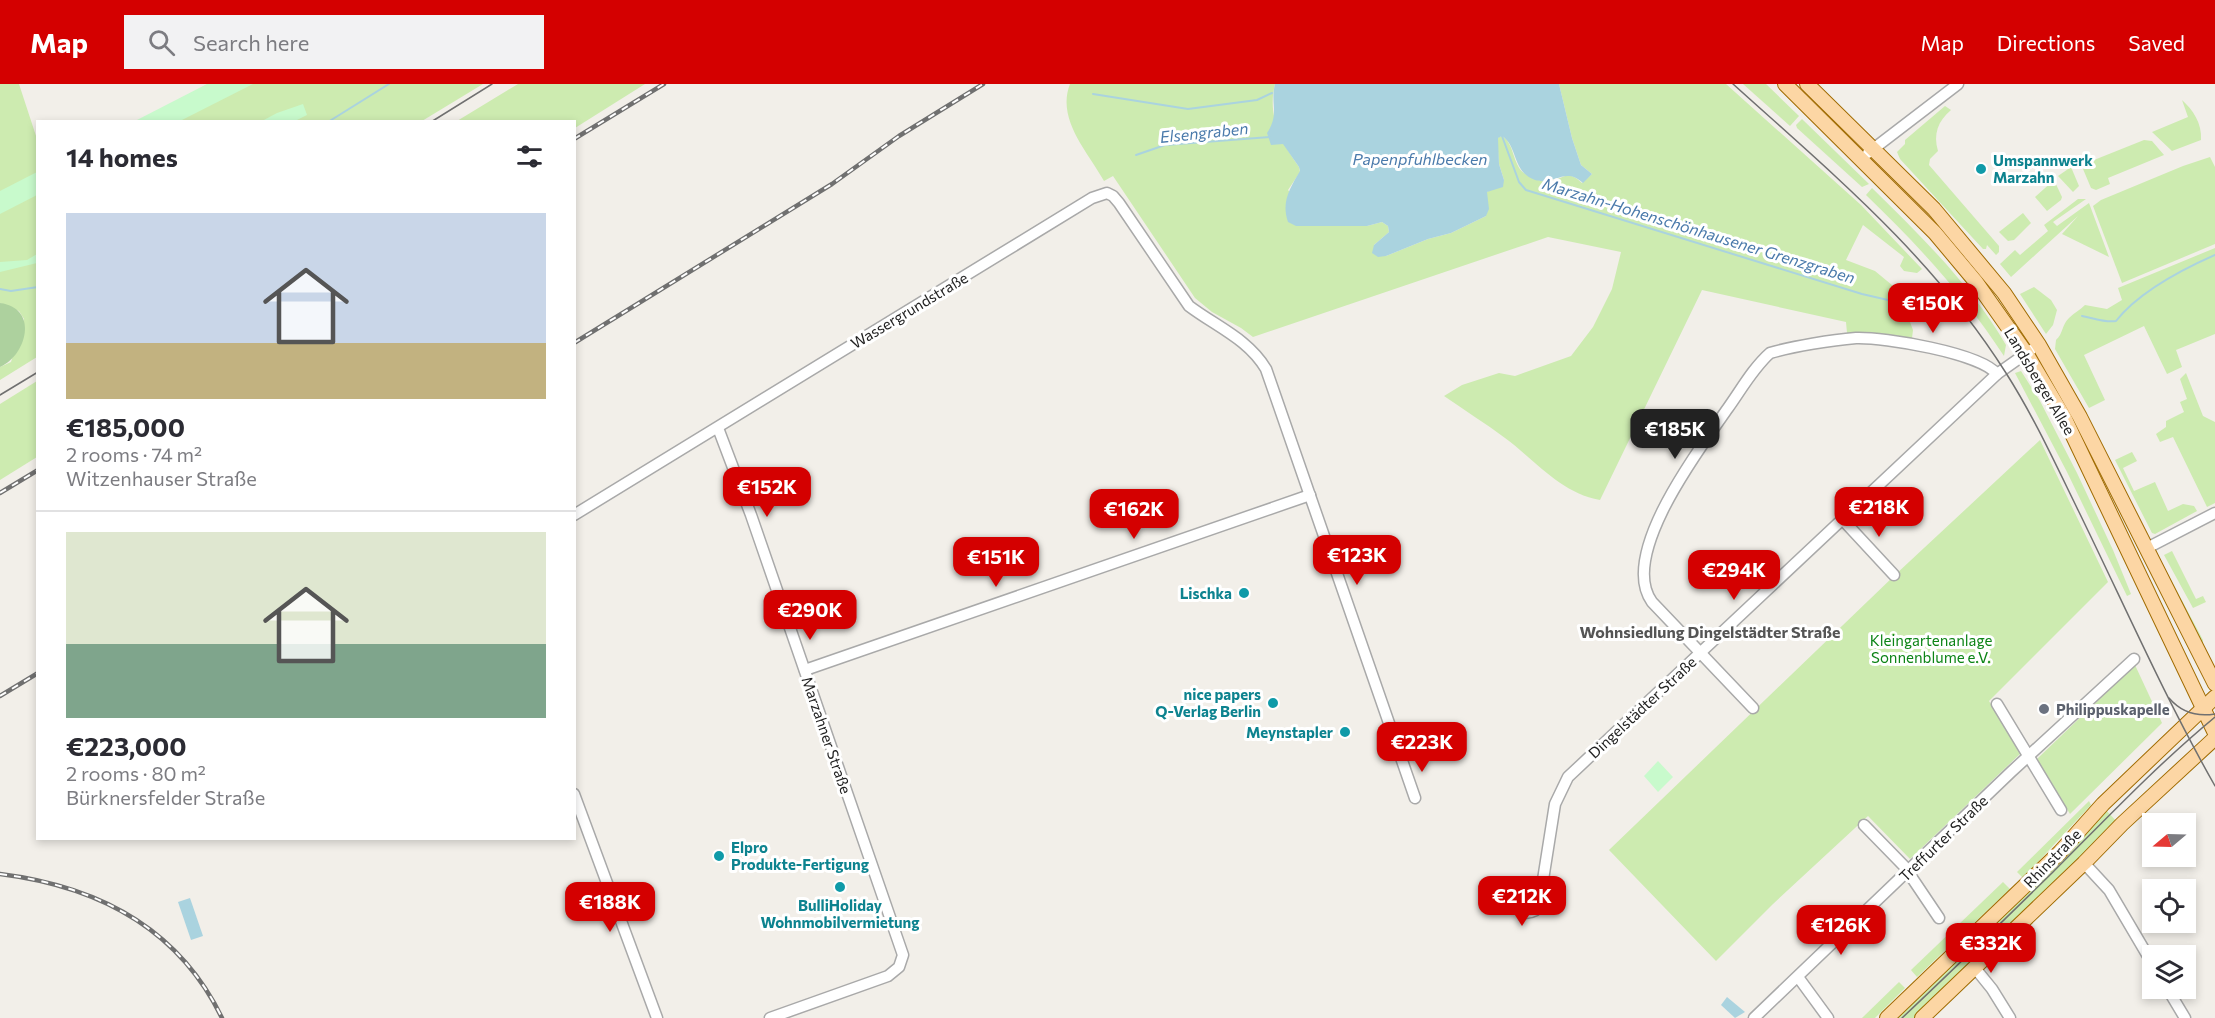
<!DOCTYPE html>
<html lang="en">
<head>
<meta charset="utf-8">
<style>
	:root { --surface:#fff; --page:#f2f2f3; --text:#2b2b33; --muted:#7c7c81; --line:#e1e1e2; --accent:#d40000 }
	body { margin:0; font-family:Commissioner,sans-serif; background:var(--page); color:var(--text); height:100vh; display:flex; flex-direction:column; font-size:22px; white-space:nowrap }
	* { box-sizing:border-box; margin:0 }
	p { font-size:20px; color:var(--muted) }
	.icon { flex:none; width:33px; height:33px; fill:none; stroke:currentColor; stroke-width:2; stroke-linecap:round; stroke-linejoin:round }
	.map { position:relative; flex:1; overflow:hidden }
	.details { position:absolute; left:36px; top:36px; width:540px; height:720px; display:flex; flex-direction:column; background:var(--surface); border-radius:0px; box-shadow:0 3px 9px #0003 }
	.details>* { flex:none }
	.needle { width:39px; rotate:251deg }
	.buttons { position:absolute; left:2142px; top:729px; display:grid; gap:12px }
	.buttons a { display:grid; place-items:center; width:54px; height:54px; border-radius:0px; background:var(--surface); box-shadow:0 3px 9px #0003; font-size:30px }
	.price { position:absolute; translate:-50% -51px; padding:0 14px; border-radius:12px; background:var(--accent); color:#fff; font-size:20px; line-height:39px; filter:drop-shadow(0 2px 3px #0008) }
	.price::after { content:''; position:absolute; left:50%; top:36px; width:18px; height:14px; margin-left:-9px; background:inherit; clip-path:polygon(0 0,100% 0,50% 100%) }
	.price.on { background:#222; color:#fff }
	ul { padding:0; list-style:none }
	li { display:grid; align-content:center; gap:12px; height:318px; padding:0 30px }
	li+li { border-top:2px solid var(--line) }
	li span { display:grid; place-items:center; height:186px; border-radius:0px; color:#555 }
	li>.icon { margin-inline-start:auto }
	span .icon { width:108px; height:108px; fill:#fffc; stroke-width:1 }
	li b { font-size:26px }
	h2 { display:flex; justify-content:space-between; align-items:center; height:72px; padding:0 30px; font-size:26px }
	header { display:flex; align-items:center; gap:36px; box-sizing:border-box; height:84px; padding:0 30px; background:var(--accent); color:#fff }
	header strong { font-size:28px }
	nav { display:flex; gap:33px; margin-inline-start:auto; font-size:21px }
	.search { width:420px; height:54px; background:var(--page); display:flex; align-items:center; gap:15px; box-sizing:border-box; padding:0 21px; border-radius:0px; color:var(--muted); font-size:22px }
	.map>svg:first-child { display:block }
	.grass { fill:#cdebb0 }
	.forest { fill:#add19e }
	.park { fill:#c8facc }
	.water { fill:#aad3df }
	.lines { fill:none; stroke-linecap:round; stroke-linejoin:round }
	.stream { stroke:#aad3df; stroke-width:2 }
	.minor-casing { stroke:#a9a9a9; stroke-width:13 }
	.major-casing { stroke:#a06b00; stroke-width:16 }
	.minor { stroke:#fff; stroke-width:10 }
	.major { stroke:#fcd6a4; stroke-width:14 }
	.tram { stroke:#707070; stroke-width:1.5 }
	.rail-casing { stroke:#707070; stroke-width:4.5 }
	.rail { stroke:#fff; stroke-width:2; stroke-dasharray:7; stroke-linecap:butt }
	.culture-dot { fill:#0f9aa8; stroke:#fff; stroke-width:2 }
	.worship-dot { fill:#6b7280; stroke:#fff; stroke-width:2 }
	.labels { text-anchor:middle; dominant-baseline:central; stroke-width:6; stroke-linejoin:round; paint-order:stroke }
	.culture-label { font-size:15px; font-weight:bold; fill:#0d838f; stroke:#fff; text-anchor:end }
	.street-label { font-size:15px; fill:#222; stroke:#fff }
	.park-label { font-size:15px; fill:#0c8416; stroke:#fff }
	.worship-label { font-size:15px; font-weight:bold; fill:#5b616d; stroke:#fff; text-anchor:start }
	.water-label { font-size:16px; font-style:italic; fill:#4a7aab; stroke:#fff }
	.neighbourhood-label { font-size:16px; font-weight:bold; fill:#555; stroke:#fff }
</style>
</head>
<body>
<header>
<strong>Map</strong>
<div class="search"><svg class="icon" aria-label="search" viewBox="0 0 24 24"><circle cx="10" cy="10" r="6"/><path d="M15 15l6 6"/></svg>Search here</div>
<nav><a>Map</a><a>Directions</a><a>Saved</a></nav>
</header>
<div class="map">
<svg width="2215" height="934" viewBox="0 0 2215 934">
	<rect width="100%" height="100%" fill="#f2efe9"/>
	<g class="grass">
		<path d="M0,0H19L37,55V273L0,296V283L11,278L24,235L19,227L0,219Z"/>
		<path d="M208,0H483L422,37L136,38Z"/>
		<path d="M518,0H645L575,44L574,38L457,37Z"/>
		<path d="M1070,0H1275C1267,32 1281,57 1299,83L1300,88L1288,106L1319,141L1367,142L1382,138L1388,142L1389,148L1374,161L1386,172L1428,155L1451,149L1486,132L1487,108L1504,96L1499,80L1497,54L1502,52C1515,60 1512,80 1524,89C1528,92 1542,98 1547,98C1562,97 1566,83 1582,99L1592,90L1581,81L1572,54L1559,0H1726L1861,121L1922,185L1917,189L1904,187L1900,182L1904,173L1863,141L1846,176L1875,187L1898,206L1913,246L1912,254L1902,256L1847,249L1846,238L1702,206L1600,416C1561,409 1536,377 1505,354C1485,339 1464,326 1444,312L1462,301L1499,289L1515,292L1571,272L1593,243L1612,205L1621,168L1548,153L1253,253L1241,244L1212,228L1195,214L1113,92L1104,97C1088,68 1056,35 1070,0Z"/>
		<path d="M1743,0H1766L1799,32L1790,42Z"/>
		<path d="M2182,16C2193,26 2202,39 2201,56L2172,67L2152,48L2188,33Z"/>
		<path d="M1945,22L1951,26C1938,37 1933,50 1938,67L1930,75L1929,81L1999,162V168L1996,171L1987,161L1986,165H1983L1900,75L1897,68L1905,60V56Z"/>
		<path d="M1802,35L1869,100L1862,103L1797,44L1796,41Z"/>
		<path d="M2144,56L2152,57L2164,71L2108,94L2110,100L2096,106L2091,104L2083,85L2079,82Z"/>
		<path d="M2210,73L2215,83V160L2122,199L2093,122L2101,116L2183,82Z"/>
		<path d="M2071,83L2079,102L2073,108L2058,92Z"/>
		<path d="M2054,96L2062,113L2061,116L2047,127L2035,113Z"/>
		<path d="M1872,104C1920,151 1971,201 2006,261L2004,272C1965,212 1917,160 1866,111Z"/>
		<path d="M2078,115H2086L2053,138L2057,142L2089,119L2109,173L2062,150L2078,132L2011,193L2000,180L2015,166L2020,171L2048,147L2044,141Z"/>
		<path d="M2023,129L2031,139L2014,156L2008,157L1999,148Z"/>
		<path d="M2215,164V250L2176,266L2182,283L2167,290L2144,242L2084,271L2105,316L2089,324L2055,265L2056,256C2063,250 2062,240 2069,234C2074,229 2080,226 2085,221L2107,225L2122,216L2118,204Z"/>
		<path d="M2034,203L2051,216L2057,226L2053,241L2046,250L2020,210Z"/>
		<path d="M2021,287L2040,317L2077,389L2113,466L2131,510L2127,512L2067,388L2015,289Z"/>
		<path d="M2186,289L2203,332L2215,338V419L2207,423L2173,353L2160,358L2156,350L2166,343V337L2184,328L2180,318L2187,315L2180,295Z"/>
		<path d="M37,297V373L0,396V320Z"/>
		<path d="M2040,356L2108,498L1989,617L2021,669L1910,775L1868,732L1773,820L1716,877L1609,766L1895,491Z"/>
		<path d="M2132,368L2137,377L2123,384L2134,407L2155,398L2168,427L2183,420L2194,422L2197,427L2155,450L2152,449L2115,376Z"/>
		<path d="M2172,467L2196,515L2203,512L2206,518L2193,524L2164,471Z"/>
		<path d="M2161,477L2203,556V565L2160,478Z"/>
		<path d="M2135,581L2162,639L2070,730L2037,675Z"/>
		<path d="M2089,717L2091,721L2023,794L2017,788Z"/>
		<path d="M2105,725L2118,739L1916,934H1893Z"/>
		<path d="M2003,798L2010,805L1917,893L1911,886Z"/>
		<path d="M1899,898L1905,904L1875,934H1862Z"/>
	</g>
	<path class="forest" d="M0,219C39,224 27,271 0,283Z"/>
	<g class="park">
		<path d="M207,0H253L180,37H135Z"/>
		<path d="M303,20L307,31L295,37H262L277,29Z"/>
		<path d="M37,88V111L0,130V107Z"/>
		<path d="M37,170V179L0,188V178L27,176Z"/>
		<path d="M1658,677L1673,693L1658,708L1644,692Z"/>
	</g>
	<g class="water">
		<path d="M1275,0H1559L1572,54L1581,81L1592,90L1583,99C1565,82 1554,102 1535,96C1512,88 1518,62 1502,52L1498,54L1499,80L1504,96L1503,103L1487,108L1489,125L1486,132L1451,149L1428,155L1386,172L1378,173L1372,169L1374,161L1389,148L1388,142L1382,138L1367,142H1296L1288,138C1281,118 1290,104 1300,87L1299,83L1283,60L1271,61L1267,49C1280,29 1270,20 1275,0Z"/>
		<path d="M190,814L203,852L191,856L178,818Z"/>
		<path d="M1727,913L1745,928L1735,934L1721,921Z"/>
	</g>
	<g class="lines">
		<g class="stream">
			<path d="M1093,10L1188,25L1257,16L1272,9"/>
			<path d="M328,38L389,0"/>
			<path d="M1502,52L1519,98L1526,106L1862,210L1888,216"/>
			<path d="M1136,71L1165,61L1270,53"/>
			<path d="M0,205L11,207L38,203"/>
			<path d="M2082,232C2094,234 2104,239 2116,237C2139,208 2181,186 2215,171"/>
		</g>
		<g class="minor-casing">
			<g id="minor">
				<path d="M1868,69L1958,0"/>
				<path d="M718,344L751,431L903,871L899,883L888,892L770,934"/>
				<path d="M574,431L1092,114L1107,109L1113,112L1119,119L1189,222C1217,243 1248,255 1266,285L1415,714"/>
				<path d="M1843,436L1894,491"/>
				<path d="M2147,464L2215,429"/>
				<path d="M805,586L1310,411"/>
				<path d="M1997,620L2061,726"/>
				<path d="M1753,624L1652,518C1618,471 1700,364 1728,324C1741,306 1753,284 1770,269C1794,262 1832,256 1856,254C1884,253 1980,269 1997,290"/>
				<path d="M574,710L657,934"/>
				<path d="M1864,741L1904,782L1939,834"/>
				<path d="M2084,779L2109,806L2152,879"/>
				<path d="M1542,802L1523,819L1522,827L1525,829C1542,828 1545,815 1542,802L1555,720L1568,693L1997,290L2031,266"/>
				<path d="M1975,884L1992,905L2010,934"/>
				<path d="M1798,893L1828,934"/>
				<path d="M2167,904L2185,934"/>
				<path d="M1754,934L2011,688L2134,575"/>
			</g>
		</g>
		<g class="major-casing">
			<g id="major">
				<path d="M1785,0L1935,149L1976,198L2026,269L2064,333L2215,649"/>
				<path d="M1807,0L1934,125L2004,209L2039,261L2080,333L2215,600"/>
				<path d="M1887,934L2060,768L2103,720L2215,613"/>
				<path d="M1922,934L2084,779L2122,740L2215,654"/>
			</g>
		</g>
		<use href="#minor" class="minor"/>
		<use href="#major" class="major"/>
		<g class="tram">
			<path d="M1733,0C1835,92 1932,172 2006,289C2034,333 2055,379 2078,426C2123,518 2164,612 2215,702"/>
			<path d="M431,38L492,0"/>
			<path d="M0,311L38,288"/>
			<path d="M2169,614C2181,628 2197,633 2215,630"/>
			<path d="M1902,934C1953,886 2003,837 2053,788C2106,735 2157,681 2215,633"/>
		</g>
		<g class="rail-casing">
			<g id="rail">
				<path d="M574,55L664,0"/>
				<path d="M574,259L832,100L899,52L983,0"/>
				<path d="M0,409L38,386"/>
				<path d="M0,612L38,589"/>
				<path d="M0,790C96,802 178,843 222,934"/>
			</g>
		</g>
		<use href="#rail" class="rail"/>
	</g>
	<g class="culture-dot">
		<circle cx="1981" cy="85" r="6"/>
		<circle cx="1244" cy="509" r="6"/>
		<circle cx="1273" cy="619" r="6"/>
		<circle cx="1345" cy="648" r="6"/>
		<circle cx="719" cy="772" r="6"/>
		<circle cx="840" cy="803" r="6"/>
	</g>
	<circle class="worship-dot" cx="2044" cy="625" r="6"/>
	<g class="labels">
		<g class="culture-label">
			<text x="1993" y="76" text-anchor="start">Umspannwerk<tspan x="1993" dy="17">Marzahn</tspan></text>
			<text x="1232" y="509">Lischka</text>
			<text x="1261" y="610">nice papers<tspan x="1261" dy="17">Q-Verlag Berlin</tspan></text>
			<text x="1333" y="648">Meynstapler</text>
			<text x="731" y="763" text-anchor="start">Elpro<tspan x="731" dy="17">Produkte-Fertigung</tspan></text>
			<text x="840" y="821" text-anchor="middle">BulliHoliday<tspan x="840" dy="17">Wohnmobilvermietung</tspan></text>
		</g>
		<g class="street-label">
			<text transform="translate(909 226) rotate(-31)">Wassergrundstraße</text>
			<text transform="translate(2040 297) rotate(59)">Landsberger Allee</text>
			<text transform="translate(1642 623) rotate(-43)">Dingelstädter Straße</text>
			<text transform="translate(827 651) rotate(71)">Marzahner Straße</text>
			<text transform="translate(1943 754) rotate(-44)">Treffurter Straße</text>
			<text transform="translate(2052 774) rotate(-46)">Rhinstraße</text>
		</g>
		<g class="park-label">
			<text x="1931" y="556">Kleingartenanlage<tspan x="1931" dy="17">Sonnenblume e.V.</tspan></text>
		</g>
		<g class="worship-label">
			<text x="2056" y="625">Philippuskapelle</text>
		</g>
		<g class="water-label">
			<text transform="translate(1204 48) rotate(-6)">Elsengraben</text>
			<text x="1420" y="74">Papenpfuhlbecken</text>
			<text transform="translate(1699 146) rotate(17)">Marzahn-Hohenschönhausener Grenzgraben</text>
		</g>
		<g class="neighbourhood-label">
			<text x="1710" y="547">Wohnsiedlung Dingelstädter Straße</text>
		</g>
	</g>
</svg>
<div class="buttons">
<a><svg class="needle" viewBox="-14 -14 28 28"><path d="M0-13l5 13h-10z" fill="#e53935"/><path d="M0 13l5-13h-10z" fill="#7c7c81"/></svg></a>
<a><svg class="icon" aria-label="locate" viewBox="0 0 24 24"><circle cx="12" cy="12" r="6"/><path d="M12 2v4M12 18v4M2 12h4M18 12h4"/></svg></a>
<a><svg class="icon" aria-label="layers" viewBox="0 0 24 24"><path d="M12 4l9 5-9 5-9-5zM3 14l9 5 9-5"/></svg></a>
</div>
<b class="price" style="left:1933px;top:250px">€150K</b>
<b class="price on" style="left:1675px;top:376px">€185K</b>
<b class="price" style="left:767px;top:434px">€152K</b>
<b class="price" style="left:1879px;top:454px">€218K</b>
<b class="price" style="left:1134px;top:456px">€162K</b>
<b class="price" style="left:1357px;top:502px">€123K</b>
<b class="price" style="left:996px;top:504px">€151K</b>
<b class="price" style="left:1734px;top:517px">€294K</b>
<b class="price" style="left:810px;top:557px">€290K</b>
<b class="price" style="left:1422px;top:689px">€223K</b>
<b class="price" style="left:1522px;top:843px">€212K</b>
<b class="price" style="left:610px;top:849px">€188K</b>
<b class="price" style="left:1841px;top:872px">€126K</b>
<b class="price" style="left:1991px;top:890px">€332K</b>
<section class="details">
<h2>14 homes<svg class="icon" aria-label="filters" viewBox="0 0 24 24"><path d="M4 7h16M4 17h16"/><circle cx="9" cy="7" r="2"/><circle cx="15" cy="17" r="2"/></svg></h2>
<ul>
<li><span style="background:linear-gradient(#c9d6e8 70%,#c2b280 0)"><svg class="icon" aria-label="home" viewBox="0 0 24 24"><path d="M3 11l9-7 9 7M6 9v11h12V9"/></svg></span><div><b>€185,000</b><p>2 rooms · 74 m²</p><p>Witzenhauser Straße</p></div></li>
<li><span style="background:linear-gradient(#dfe7d0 60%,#7fa58c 0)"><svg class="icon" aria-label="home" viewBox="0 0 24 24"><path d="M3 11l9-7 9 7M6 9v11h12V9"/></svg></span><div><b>€223,000</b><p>2 rooms · 80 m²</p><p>Bürknersfelder Straße</p></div></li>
</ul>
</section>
</div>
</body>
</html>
